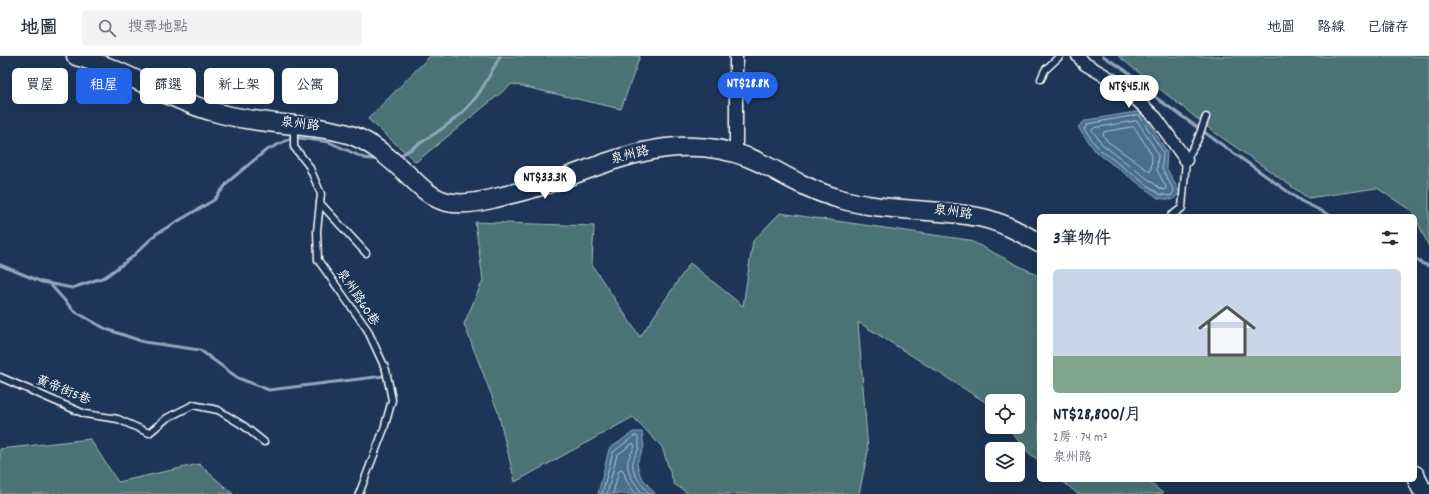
<!DOCTYPE html>
<html lang="zh-TW">
<head>
<meta charset="utf-8">
<style>
	:root { --surface:#fff; --page:#f2f2f3; --text:#1f2937; --muted:#747a83; --line:#e0e1e3; --accent:#2563eb }
	body { margin:0; font-family:Dekko,"LXGW WenKai TC",sans-serif; background:var(--page); color:var(--text); height:100vh; display:flex; flex-direction:column; font-size:15px; white-space:nowrap }
	* { box-sizing:border-box; margin:0 }
	p { font-size:13px; color:var(--muted) }
	.icon { flex:none; width:22px; height:22px; fill:none; stroke:currentColor; stroke-width:2; stroke-linecap:round; stroke-linejoin:round }
	.map { position:relative; flex:1; overflow:hidden }
	.panel { position:absolute; left:1037px; top:158px; width:380px; height:268px; display:flex; flex-direction:column; background:var(--surface); border-radius:6px; box-shadow:0 4px 16px #0002 }
	.panel>* { flex:none }
	.hud { position:absolute; left:12px; top:12px; width:380px; height:36px; display:flex; gap:8px }
	.controls { position:absolute; left:985px; top:338px; display:grid; gap:8px }
	.controls a { display:grid; place-items:center; width:40px; height:40px; border-radius:6px; background:var(--surface); box-shadow:0 4px 16px #0002; font-size:20px }
	.price { position:absolute; translate:-50% -34px; padding:0 9px; border-radius:14px; background:#fff; color:#222; font-size:13px; line-height:26px; filter:drop-shadow(0 1px 2px #0008) }
	.price::after { content:''; position:absolute; left:50%; top:24px; width:12px; height:9px; margin-left:-6px; background:inherit; clip-path:polygon(0 0,100% 0,50% 100%) }
	.price.current { background:var(--accent); color:#fff }
	ul { padding:0; list-style:none }
	li { display:grid; align-content:center; gap:8px; height:212px; padding:0 16px }
	li+li { border-top:1px solid var(--line) }
	li span { display:grid; place-items:center; height:124px; border-radius:6px; color:#555 }
	li>.icon { margin-inline-start:auto }
	span .icon { width:72px; height:72px; fill:#fffc; stroke-width:1 }
	li b { font-size:17px }
	h2 { display:flex; justify-content:space-between; align-items:center; height:48px; padding:0 16px; font-size:17px }
	.pill { padding:0 14px; border-radius:6px; background:var(--surface); box-shadow:0 4px 16px #0002; font-size:14px; line-height:36px }
	.pill.current { background:var(--accent); color:#fff }
	header { display:flex; align-items:center; gap:24px; box-sizing:border-box; height:56px; padding:0 20px; background:var(--surface); border-bottom:1px solid var(--line) }
	header strong { font-size:19px }
	nav { display:flex; gap:22px; margin-inline-start:auto; font-size:14px }
	.search { width:280px; height:36px; background:var(--page); display:flex; align-items:center; gap:10px; box-sizing:border-box; padding:0 14px; border-radius:6px; color:var(--muted); font-size:15px }
	.map>svg:first-child { display:block }
	.green { fill:#4c7376; stroke:#a6b9ba }
	.water { fill:#486e90; stroke:#91a8bc }
	.lines { fill:none; stroke-linecap:round; stroke-linejoin:round }
	.shore { stroke:#b6c5d3; stroke-width:1 }
	.stream { stroke:#91a8bc; stroke-width:3 }
	.lane-casing { stroke:#fff; stroke-width:9 }
	.street-casing { stroke:#fff; stroke-width:15 }
	.secondary-casing { stroke:#fff; stroke-width:21 }
	.lane { stroke:#1d3557; stroke-width:6 }
	.street { stroke:#1d3557; stroke-width:12 }
	.secondary { stroke:#1d3557; stroke-width:18 }
	.labels { text-anchor:middle; dominant-baseline:central; stroke-width:3.5; stroke-linejoin:round; paint-order:stroke }
	.street-label { font-size:13px; fill:#fff; stroke:#1d3557 }
</style>
</head>
<body>
<header>
<strong>地圖</strong>
<div class="search"><svg class="icon" aria-label="search" viewBox="0 0 24 24"><circle cx="10" cy="10" r="6"/><path d="M15 15l6 6"/></svg>搜尋地點</div>
<nav><a>地圖</a><a>路線</a><a>已儲存</a></nav>
</header>
<div class="map">
<svg width="1429" height="438" viewBox="0 0 1429 438">
	<rect width="100%" height="100%" fill="#1d3557"/>
	<filter id="ink" filterUnits="userSpaceOnUse"><feTurbulence type="fractalNoise" baseFrequency=".025" numOctaves="2"/><feDisplacementMap in="SourceGraphic" scale="8" xChannelSelector="R" yChannelSelector="G"/><feConvolveMatrix kernelMatrix="1 2 1 2 8 2 1 2 1" color-interpolation-filters="sRGB"/></filter>
	<g filter="url(#ink)">
		<g class="green">
			<path d="M430,0H640L621,53L512,28L416,106L368,63Z"/>
			<path d="M1118,0H1429V191L1413,156L1377,132L1308,142L1214,76Z"/>
			<path d="M780,157L969,184L1039,220V405L1027,395L1007,371H1018V345H992V353L987,347L858,266L868,395L859,438H689L674,428L662,391L633,361L515,426L498,356L464,268L483,224L475,166L594,170L592,209L640,281L690,207L743,250L753,185Z"/>
			<path d="M90,383L118,426L199,408L233,438H0V393Z"/>
			<path d="M1061,424H1146L1163,437L1160,438H1078Z"/>
		</g>
		<g class="water">
			<path d="M1142,55L1167,96L1166,111L1180,137L1172,144L1158,142L1096,96L1078,71L1086,64Z"/>
			<path d="M633,376H642L644,391L637,407L640,419L655,438H598L609,393Z"/>
		</g>
		<g class="lines">
			<g class="shore">
				<path d="M1139,59L1163,96L1162,112L1174,135L1171,140L1159,138L1099,93L1084,73L1088,68Z"/>
				<path d="M1136,65L1138,66L1158,98L1157,114L1166,131L1165,134L1161,133L1103,89L1092,74L1094,72Z"/>
				<path d="M1133,71L1135,72L1152,99L1151,114L1150,116L1107,85L1103,79L1104,76Z"/>
				<path d="M602,438L613,396L634,380H637L638,381C641,396 637,393 633,405C630,416 643,430 649,438"/>
				<path d="M607,438L617,399L633,387L635,390C633,395 629,400 628,405C626,418 636,429 643,438"/>
				<path d="M613,438L619,414L621,413L623,414L627,426L636,438"/>
			</g>
			<g class="stream">
				<path d="M1103,0L1125,14L1159,44L1301,145L1332,160"/>
				<path d="M299,82L329,86L364,102L380,104"/>
				<path d="M400,100C426,83 459,65 477,40C486,27 493,13 500,0"/>
				<path d="M1415,202L1421,207L1429,210"/>
				<path d="M0,209L42,226L72,232L105,221L131,202L156,178L214,144L229,125L265,95L291,82"/>
				<path d="M49,227L74,255L106,273L144,286L200,294L238,322L269,334L384,320"/>
			</g>
			<g class="lane-casing">
				<g id="lane">
					<path d="M1041,23L1045,14L1060,0"/>
					<path d="M294,70V91L309,110L321,138L320,147L366,197"/>
					<path d="M320,147L317,175L318,204L367,273L386,314L392,344L384,373L359,438"/>
					<path d="M1171,160L1182,152L1186,104L1197,85L1206,61"/>
					<path d="M0,321L85,358L118,363L149,377L167,362L193,349L218,354L244,370L264,386"/>
				</g>
			</g>
			<g class="street-casing">
				<g id="street">
					<path d="M1078,0L1085,8L1121,29L1156,62L1186,104"/>
					<path d="M736,98V0"/>
				</g>
			</g>
			<g class="secondary-casing">
				<g id="secondary">
					<path d="M76,0C124,13 167,43 214,56C244,65 280,67 311,71C326,73 342,75 356,81C375,89 390,103 406,117C418,128 430,142 447,146C465,150 486,145 503,140C520,136 536,132 553,126C590,113 626,97 666,92C693,89 721,91 747,101C764,107 780,118 797,126C811,133 826,139 840,143C885,156 933,152 978,161C1000,165 1020,176 1039,187"/>
					<path d="M1415,419L1421,432L1428,438"/>
				</g>
			</g>
			<use href="#lane" class="lane"/>
			<use href="#street" class="street"/>
			<use href="#secondary" class="secondary"/>
		</g>
	</g>
	<g class="labels">
		<g class="street-label">
			<text transform="translate(300 69) rotate(7)">泉州路</text>
			<text transform="translate(630 100) rotate(-14)">泉州路</text>
			<text transform="translate(953 157) rotate(8)">泉州路</text>
			<text transform="translate(357 242) rotate(56)">泉州路60巷</text>
			<text transform="translate(63 335) rotate(22)">黃帝街5巷</text>
		</g>
	</g>
</svg>
<div class="controls">
<a><svg class="icon" aria-label="locate" viewBox="0 0 24 24"><circle cx="12" cy="12" r="6"/><path d="M12 2v4M12 18v4M2 12h4M18 12h4"/></svg></a>
<a><svg class="icon" aria-label="layers" viewBox="0 0 24 24"><path d="M12 4l9 5-9 5-9-5zM3 14l9 5 9-5"/></svg></a>
</div>
<b class="price current" style="left:748px;top:50px">NT$28.8K</b>
<b class="price" style="left:1129px;top:53px">NT$45.1K</b>
<b class="price" style="left:545px;top:144px">NT$33.3K</b>
<div class="hud">
<a class="pill">買屋</a>
<a class="pill current">租屋</a>
<a class="pill">篩選</a>
<a class="pill">新上架</a>
<a class="pill">公寓</a>
</div>
<section class="panel">
<h2>3筆物件<svg class="icon" aria-label="filters" viewBox="0 0 24 24"><path d="M4 7h16M4 17h16"/><circle cx="9" cy="7" r="2"/><circle cx="15" cy="17" r="2"/></svg></h2>
<ul>
<li><span style="background:linear-gradient(#c9d6e8 70%,#7fa58c 0)"><svg class="icon" aria-label="home" viewBox="0 0 24 24"><path d="M3 11l9-7 9 7M6 9v11h12V9"/></svg></span><div><b>NT$28,800/月</b><p>2房 · 74 m²</p><p>泉州路</p></div></li>
</ul>
</section>
</div>
</body>
</html>
